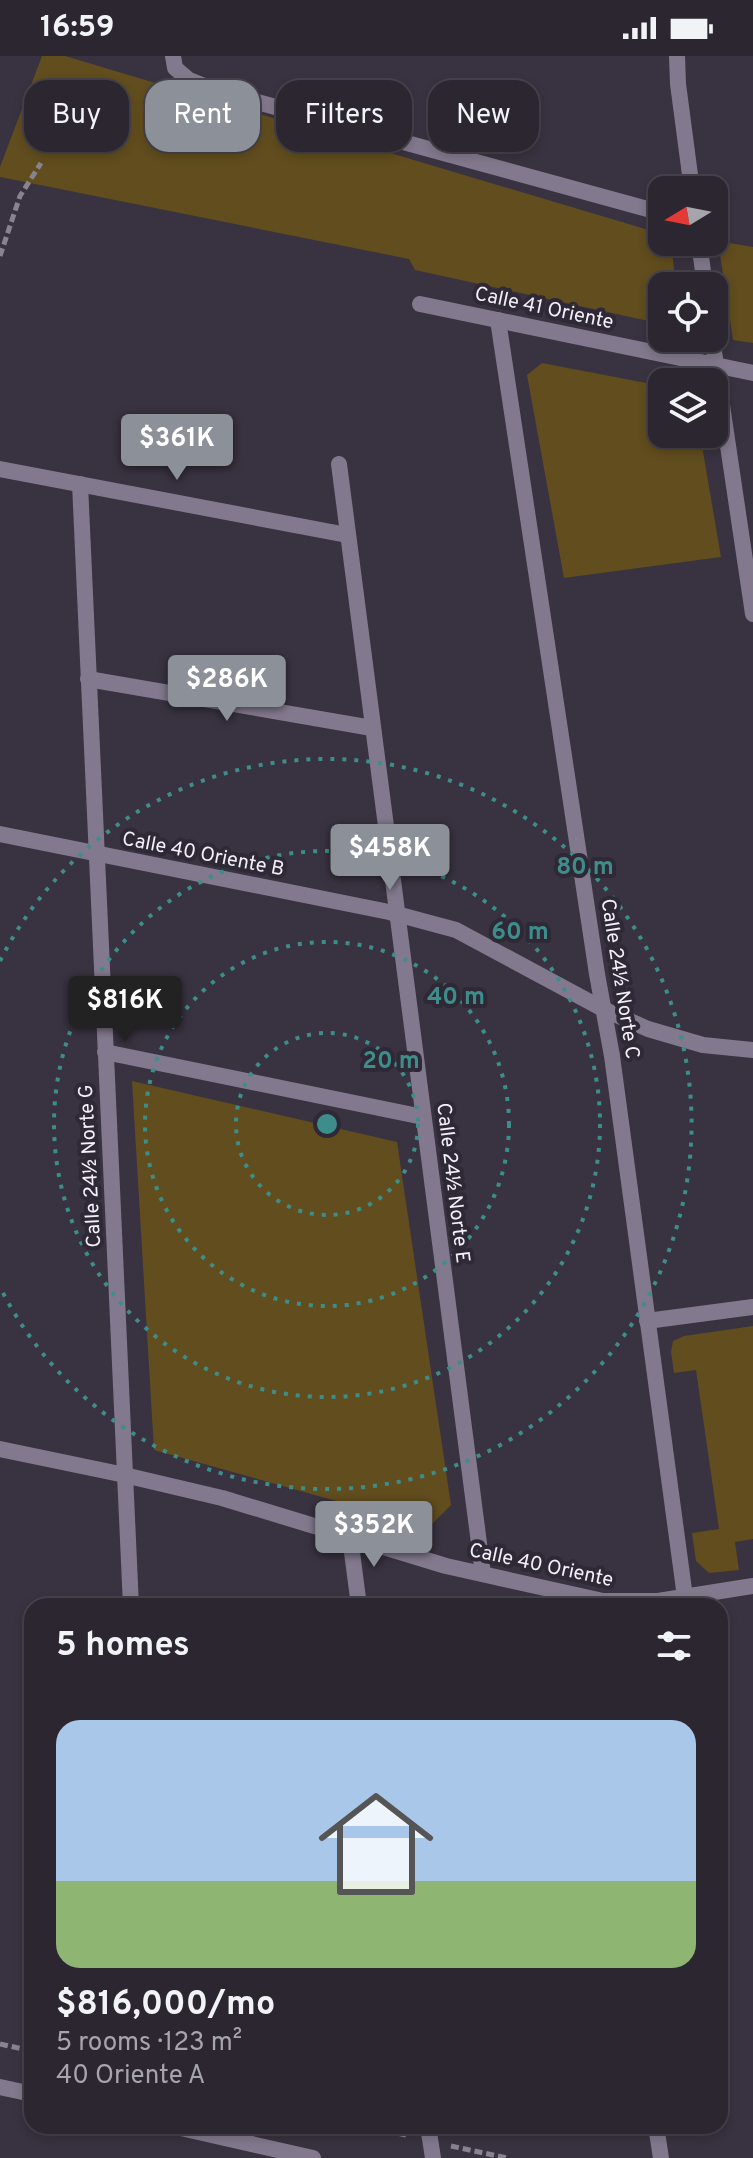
<!DOCTYPE html>
<html lang="en">
<head>
<meta charset="utf-8">
<style>
	:root { --surface:#2b2630; --page:#332e38; --text:#f1f3f6; --muted:#a6a5ab; --line:#47434c; --accent:#8c9099 }
	body { margin:0; font-family:Overpass,sans-serif; background:var(--page); color:var(--text); height:100vh; display:flex; flex-direction:column; font-size:30px; white-space:nowrap }
	* { box-sizing:border-box; margin:0 }
	p { font-size:26px; color:var(--muted) }
	.icon { flex:none; width:44px; height:44px; fill:none; stroke:currentColor; stroke-width:2; stroke-linecap:round; stroke-linejoin:round }
	.map { position:relative; flex:1; overflow:hidden }
	.side { position:absolute; left:24px; top:1542px; width:704px; height:536px; display:flex; flex-direction:column; background:var(--surface); border-radius:24px; box-shadow:0 4px 12px #0003,0 0 0 2px var(--line) }
	.side>* { flex:none }
	.top-card { position:absolute; left:24px; top:24px; width:706px; height:72px; display:flex; gap:16px }
	.needle { width:52px; rotate:260deg }
	.fabs { position:absolute; left:648px; top:120px; display:grid; gap:16px }
	.fabs a { display:grid; place-items:center; width:80px; height:80px; border-radius:16px; background:var(--surface); box-shadow:0 4px 12px #0003,0 0 0 2px var(--line); font-size:40px }
	.price { position:absolute; translate:-50% -68px; padding:0 18px; border-radius:8px; background:var(--accent); color:#fff; font-size:26px; line-height:52px; filter:drop-shadow(0 2px 4px #0008) }
	.price::after { content:''; position:absolute; left:50%; top:48px; width:24px; height:18px; margin-left:-12px; background:inherit; clip-path:polygon(0 0,100% 0,50% 100%) }
	.price.active { background:#222; color:#fff }
	ul { padding:0; list-style:none }
	li { display:grid; align-content:center; gap:16px; height:424px; padding:0 32px }
	li+li { border-top:2px solid var(--line) }
	li span { display:grid; place-items:center; height:248px; border-radius:24px; color:#555 }
	li>.icon { margin-inline-start:auto }
	span .icon { width:144px; height:144px; fill:#fffc; stroke-width:1 }
	li b { font-size:34px }
	h2 { display:flex; justify-content:space-between; align-items:center; height:96px; padding:0 32px; font-size:34px }
	.chip { padding:0 28px; border-radius:24px; background:var(--surface); box-shadow:0 4px 12px #0003,0 0 0 2px var(--line); font-size:28px; line-height:72px }
	.chip.active { background:var(--accent); color:#fff }
	.status { display:flex; justify-content:space-between; align-items:center; height:56px; padding:0 40px; background:var(--surface); direction:ltr }
	.status svg { height:22px; fill:currentColor }
	.map>svg:first-child { display:block }
	.green { fill:#614d1e }
	.lines { fill:none; stroke-linecap:round; stroke-linejoin:round }
	.path { stroke:#89838f; stroke-width:5; stroke-dasharray:8 4; stroke-linecap:butt }
	.street { stroke:#83798e; stroke-width:16 }
	.ring { fill:none; stroke:#3d8e8a; stroke-width:4; stroke-dasharray:4 8 }
	.labels { text-anchor:middle; dominant-baseline:central; stroke-width:8; stroke-linejoin:round; paint-order:stroke }
	.street-label { font-size:20px; fill:#f4f0fa; stroke:#2f2836 }
	.centre { fill:#3d8e8a; stroke:#2f2836; stroke-width:4 }
	.ring-label { font-size:24px; text-anchor:middle; font-weight:bold; fill:#3d8e8a; stroke:#2f2836; stroke-width:8; stroke-linejoin:round; paint-order:stroke }
</style>
</head>
<body>
<div class="status"><b>16:59</b><svg viewBox="0 0 49 12"><path d="M0 12V9h3v3zM5 12V6h3v6zM10 12V3h3v9zM15 12V0h3v12zM26 1h20v11H26zM47 4h2v5h-2z"/></svg></div>
<div class="map">
<svg width="753" height="2102" viewBox="0 0 753 2102">
	<rect width="100%" height="100%" fill="#393240"/>
	<g class="green">
		<path d="M42,0H65L662,178V186H671L676,230H662V268L415,214L409,203L0,121V111Z"/>
		<path d="M718,185L753,191V287L733,284Z"/>
		<path d="M542,307L662,330V378H700L721,501L564,522L527,319Z"/>
		<path d="M132,1025L397,1086L451,1449L429,1471L154,1394Z"/>
		<path d="M753,1270V1483L735,1486L739,1514L709,1517L696,1505L692,1477L719,1473L696,1314L674,1317L671,1296L673,1285L684,1280Z"/>
	</g>
	<g class="lines">
		<g class="path">
			<path d="M0,200L20,140L41,107"/>
			<path d="M0,1988L32,1995"/>
			<path d="M364,2070L406,2079"/>
			<path d="M451,2090L507,2102"/>
		</g>
		<g class="street">
			<path d="M173,0L175,12L189,24L217,35L662,157"/>
			<path d="M677,0L678,28L692,134"/>
			<path d="M699,186L705,230"/>
			<path d="M420,248L753,317"/>
			<path d="M498,264L597,918L612,1000L685,1541"/>
			<path d="M712,282L753,558"/>
			<path d="M339,408L483,1518"/>
			<path d="M0,413L347,479"/>
			<path d="M80,428L131,1550"/>
			<path d="M88,623L372,672"/>
			<path d="M0,778L389,856L456,874L603,953L648,973L703,989L753,994"/>
			<path d="M105,996L423,1061"/>
			<path d="M647,1265L753,1251"/>
			<path d="M0,1393L120,1418L222,1442L446,1510L603,1545H658L753,1530"/>
			<path d="M350,1481L359,1550"/>
			<path d="M0,2031L32,2038"/>
			<path d="M172,2070L313,2102"/>
			<path d="M428,2070L433,2102"/>
			<path d="M656,2070L661,2102"/>
		</g>
	</g>
	<g class="ring">
		<circle cx="327" cy="1068" r="91"/>
		<circle cx="327" cy="1068" r="182"/>
		<circle cx="327" cy="1068" r="273"/>
		<path d="M0 905A365 365 0 1 1 0 1231"/>
	</g>
	<g class="labels">
		<g class="street-label">
			<text transform="translate(544 253) rotate(12)">Calle 41 Oriente</text>
			<text transform="translate(203 799) rotate(11)">Calle 40 Oriente B</text>
			<text transform="translate(619 923) rotate(81)">Calle 24½ Norte C</text>
			<text transform="translate(91 1110) rotate(-93)">Calle 24½ Norte G</text>
			<text transform="translate(452 1127) rotate(83)">Calle 24½ Norte E</text>
			<text transform="translate(541 1510) rotate(12)">Calle 40 Oriente</text>
		</g>
	</g>
	<circle cx="327" cy="1068" r="12" class="centre"/>
	<g class="ring-label">
		<text x="585" y="818">80 m</text>
		<text x="520" y="883">60 m</text>
		<text x="456" y="948">40 m</text>
		<text x="391" y="1012">20 m</text>
	</g>
</svg>
<div class="fabs">
<a><svg class="needle" viewBox="-14 -14 28 28"><path d="M0-13l5 13h-10z" fill="#e53935"/><path d="M0 13l5-13h-10z" fill="#a6a5ab"/></svg></a>
<a><svg class="icon" aria-label="locate" viewBox="0 0 24 24"><circle cx="12" cy="12" r="6"/><path d="M12 2v4M12 18v4M2 12h4M18 12h4"/></svg></a>
<a><svg class="icon" aria-label="layers" viewBox="0 0 24 24"><path d="M12 4l9 5-9 5-9-5zM3 14l9 5 9-5"/></svg></a>
</div>
<b class="price" style="left:177px;top:426px">$361K</b>
<b class="price" style="left:227px;top:667px">$286K</b>
<b class="price" style="left:390px;top:836px">$458K</b>
<b class="price active" style="left:125px;top:988px">$816K</b>
<b class="price" style="left:374px;top:1513px">$352K</b>
<div class="top-card">
<a class="chip">Buy</a>
<a class="chip active">Rent</a>
<a class="chip">Filters</a>
<a class="chip">New</a>
</div>
<section class="side">
<h2>5 homes<svg class="icon" aria-label="filters" viewBox="0 0 24 24"><path d="M4 7h16M4 17h16"/><circle cx="9" cy="7" r="2"/><circle cx="15" cy="17" r="2"/></svg></h2>
<ul>
<li><span style="background:linear-gradient(#a9c7e8 65%,#8fb573 0)"><svg class="icon" aria-label="home" viewBox="0 0 24 24"><path d="M3 11l9-7 9 7M6 9v11h12V9"/></svg></span><div><b>$816,000/mo</b><p>5 rooms · 123 m²</p><p>40 Oriente A</p></div></li>
</ul>
</section>
</div>
</body>
</html>
